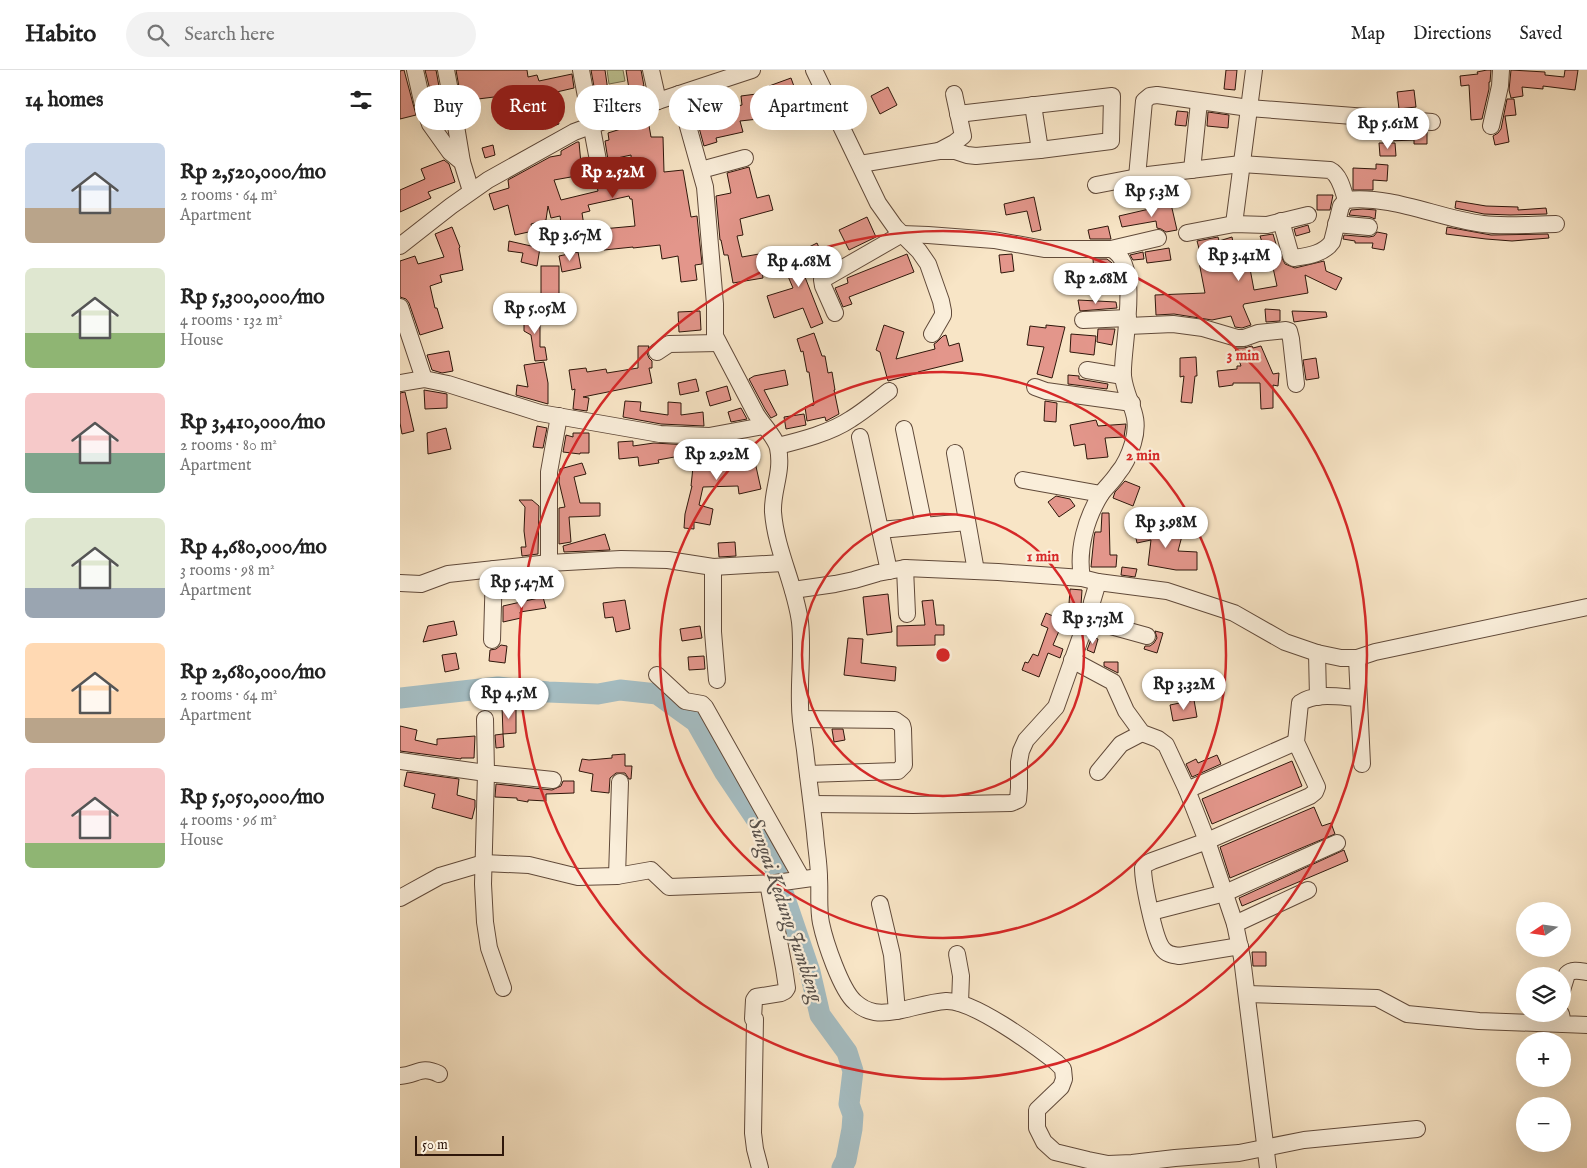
<!DOCTYPE html>
<html lang="en">
<head>
<meta charset="utf-8">
<style>
	:root { --surface:#fff; --page:#f2f2f2; --text:#222; --muted:#767676; --line:#e0e0e0; --accent:#8f2418 }
	body { margin:0; font-family:"IM FELL English",serif; background:var(--page); color:var(--text); height:100vh; display:flex; flex-direction:column; font-size:19px; white-space:nowrap }
	* { box-sizing:border-box; margin:0 }
	p { font-size:16px; color:var(--muted) }
	.icon { flex:none; width:28px; height:28px; fill:none; stroke:currentColor; stroke-width:2; stroke-linecap:round; stroke-linejoin:round }
	.map { position:relative; flex:1; overflow:hidden }
	.details { display:flex; flex-direction:column; background:var(--surface); width:400px }
	.details>* { flex:none }
	.guide { position:absolute; left:15px; top:15px; width:475px; height:45px; display:flex; gap:10px }
	.needle { width:32px; rotate:257deg }
	.controls { position:absolute; left:1116px; top:832px; display:grid; gap:10px }
	.controls a { display:grid; place-items:center; width:55px; height:55px; border-radius:50%; background:var(--surface); box-shadow:0 5px 20px #0002; font-size:25px }
	.scale { position:absolute; left:15px; bottom:12px; width:89px; box-sizing:border-box; padding-left:5px; border:2px solid #2f170b; border-top:0; font-size:14px; line-height:18px; white-space:nowrap; color:#2f170b; -webkit-text-stroke:4px #faeeda; paint-order:stroke }
	.price { position:absolute; translate:-50% -42px; padding:0 11px; border-radius:18px; background:#fff; color:#222; font-size:16px; line-height:32px; filter:drop-shadow(0 1px 2px #0008) }
	.price::after { content:''; position:absolute; left:50%; top:30px; width:15px; height:11px; margin-left:-8px; background:inherit; clip-path:polygon(0 0,100% 0,50% 100%) }
	.price.active { background:var(--accent); color:#fff }
	ul { padding:0; list-style:none }
	li { display:flex; align-items:center; gap:15px; height:125px; padding:0 25px }
	li span { display:grid; place-items:center; flex:none; width:140px; height:100px; border-radius:8px; color:#555 }
	li>.icon { margin-inline-start:auto }
	span .icon { width:60px; height:60px; fill:#fffc; stroke-width:1 }
	li b { font-size:21px }
	h2 { display:flex; justify-content:space-between; align-items:center; height:60px; padding:0 25px; font-size:21px }
	.chip { padding:0 18px; border-radius:22px; background:var(--surface); box-shadow:0 5px 20px #0002; font-size:18px; line-height:45px }
	.chip.active { background:var(--accent); color:#fff }
	header { display:flex; align-items:center; gap:30px; box-sizing:border-box; height:70px; padding:0 25px; background:var(--surface); border-bottom:1px solid var(--line) }
	header strong { font-size:24px }
	nav { display:flex; gap:28px; margin-inline-start:auto; font-size:18px }
	.search { width:350px; height:45px; background:var(--page); display:flex; align-items:center; gap:12px; box-sizing:border-box; padding:0 18px; border-radius:28px; color:var(--muted); font-size:19px }
	main { display:flex; flex:1; min-height:0 }
	.map>svg:first-child { display:block }
	.green { fill:#bfc493; stroke:#776e4f }
	.lines { fill:none; stroke-linecap:round; stroke-linejoin:round }
	.river { stroke:#a4bcc1; stroke-width:21 }
	.building { fill:#e3968b; stroke:#2f170b }
	.minor-casing { stroke:#614a3a; stroke-width:18 }
	.minor { stroke:#faeeda; stroke-width:16 }
	.ring { fill:none; stroke:#d62828; stroke-width:2.5 }
	.labels { text-anchor:middle; dominant-baseline:central; stroke-width:4.5; stroke-linejoin:round; paint-order:stroke }
	.water-label { font-size:21px; font-style:italic; fill:#58514b; stroke:#faeeda }
	.centre { fill:#d62828; stroke:#faeeda; stroke-width:2.5 }
	.ring-label { font-size:15px; text-anchor:middle; font-weight:bold; fill:#d62828; stroke:#faeeda; stroke-width:4.5; stroke-linejoin:round; paint-order:stroke }
</style>
</head>
<body>
<header>
<strong>Habito</strong>
<div class="search"><svg class="icon" aria-label="search" viewBox="0 0 24 24"><circle cx="10" cy="10" r="6"/><path d="M15 15l6 6"/></svg>Search here</div>
<nav><a>Map</a><a>Directions</a><a>Saved</a></nav>
</header>
<main>
<section class="details">
<h2>14 homes<svg class="icon" aria-label="filters" viewBox="0 0 24 24"><path d="M4 7h16M4 17h16"/><circle cx="9" cy="7" r="2"/><circle cx="15" cy="17" r="2"/></svg></h2>
<ul>
<li><span style="background:linear-gradient(#c9d6e8 65%,#b9a48a 0)"><svg class="icon" aria-label="home" viewBox="0 0 24 24"><path d="M3 11l9-7 9 7M6 9v11h12V9"/></svg></span><div><b>Rp 2,520,000/mo</b><p>2 rooms · 64 m²</p><p>Apartment</p></div></li>
<li><span style="background:linear-gradient(#dfe7d0 65%,#8fb573 0)"><svg class="icon" aria-label="home" viewBox="0 0 24 24"><path d="M3 11l9-7 9 7M6 9v11h12V9"/></svg></span><div><b>Rp 5,300,000/mo</b><p>4 rooms · 132 m²</p><p>House</p></div></li>
<li><span style="background:linear-gradient(#f6c9c9 60%,#7fa58c 0)"><svg class="icon" aria-label="home" viewBox="0 0 24 24"><path d="M3 11l9-7 9 7M6 9v11h12V9"/></svg></span><div><b>Rp 3,410,000/mo</b><p>2 rooms · 80 m²</p><p>Apartment</p></div></li>
<li><span style="background:linear-gradient(#dfe7d0 70%,#9aa5b1 0)"><svg class="icon" aria-label="home" viewBox="0 0 24 24"><path d="M3 11l9-7 9 7M6 9v11h12V9"/></svg></span><div><b>Rp 4,680,000/mo</b><p>3 rooms · 98 m²</p><p>Apartment</p></div></li>
<li><span style="background:linear-gradient(#ffd9b3 75%,#b9a48a 0)"><svg class="icon" aria-label="home" viewBox="0 0 24 24"><path d="M3 11l9-7 9 7M6 9v11h12V9"/></svg></span><div><b>Rp 2,680,000/mo</b><p>2 rooms · 64 m²</p><p>Apartment</p></div></li>
<li><span style="background:linear-gradient(#f6c9c9 75%,#8fb573 0)"><svg class="icon" aria-label="home" viewBox="0 0 24 24"><path d="M3 11l9-7 9 7M6 9v11h12V9"/></svg></span><div><b>Rp 5,050,000/mo</b><p>4 rooms · 96 m²</p><p>House</p></div></li>
</ul>
</section>
<div class="map">
<svg width="1187" height="1098" viewBox="0 0 1187 1098">
	<rect width="100%" height="100%" fill="#f8e5c6"/>
	<filter id="stains"><feTurbulence type="fractalNoise" baseFrequency=".004" numOctaves="4"/><feColorMatrix values="0 0 0 0 .2 0 0 0 0 .09 0 0 0 0 .02 0 0 0 .5 -.17"/></filter>
	<radialGradient id="worn" r=".72"><stop offset=".6" stop-color="#630" stop-opacity="0"/><stop offset="1" stop-color="#630" stop-opacity=".3"/></radialGradient>
	<path class="green" d="M207,0H223L225,11L209,14Z"/>
	<g class="lines">
		<path class="river" d="M0,628L98,617L148,622L198,624L220,620L257,624L296,652L325,703L360,755L410,902L420,945L447,982L453,1001L449,1034L453,1045L452,1059L446,1090L442,1098"/>
	</g>
	<g class="building">
		<path d="M4,0L16,45L0,49V1Z"/>
		<path d="M25,0H36L40,22L31,24Z"/>
		<path d="M56,0H127L128,7L137,5L139,11L172,4L174,18L148,24L159,54L145,59L137,35L105,42L102,26L70,30L68,18L61,19V17H59Z"/>
		<path d="M191,0H205L208,21H213L215,33L205,34V37L198,39Z"/>
		<path d="M226,0H241L244,16L229,19Z"/>
		<path d="M826,0H837L835,20L824,19Z"/>
		<path d="M1087,0H1091L1090,12H1089V19L1082,49L1071,50L1069,15L1061,16L1060,6L1078,4L1077,2Z"/>
		<path d="M1111,0L1145,2V5L1164,7L1165,0H1178L1175,20L1143,16V19L1122,17L1123,26L1111,28L1109,20Z"/>
		<path d="M391,8L400,33L367,45L368,48L340,51L343,62L316,68L317,72L304,76L298,54L314,50L312,42L342,35L341,26L372,22L369,16Z"/>
		<path d="M488,17L497,35L480,44L471,26Z"/>
		<path d="M412,20L418,32L406,36L401,24Z"/>
		<path d="M1014,20L1016,37L999,39L997,22Z"/>
		<path d="M1107,29H1114L1116,45L1105,46L1109,72L1095,75L1093,66L1098,63L1101,59Z"/>
		<path d="M777,41L788,42L786,56L775,55Z"/>
		<path d="M808,42L829,45L828,58L807,56Z"/>
		<path d="M248,50L251,67H263L264,102L283,100L291,147L297,146L302,194L295,195L297,210L281,212L278,186L262,189L260,175L233,178V177L204,180L202,159L235,156L232,129H230L229,126L188,135L190,141L182,143L185,162L163,166L160,146L151,148L148,136L146,150L131,154L133,161L115,165L108,135L94,140L89,124L109,118L108,110L150,87L161,85V81L177,72H179L182,105L154,110L161,130L198,121L197,116L215,112L216,116L233,115L231,85L208,90L205,71L209,70L208,63L224,58L240,57L239,52Z"/>
		<path d="M988,60L1027,62V74H1014V70L989,71Z"/>
		<path d="M979,73H995L996,86H980Z"/>
		<path d="M93,75L95,85L85,88L82,78Z"/>
		<path d="M44,90L49,94L55,112L28,122L31,128L0,142V120L25,109L21,99Z"/>
		<path d="M976,94L988,95L987,111L973,110V120H953V98L976,99Z"/>
		<path d="M349,97L357,128L369,125L373,140L340,149L343,165L337,166L342,187L359,184L363,208L333,213L328,185H324L321,170H320L316,126L331,123L327,103Z"/>
		<path d="M917,125H933L930,140H917Z"/>
		<path d="M634,127L641,160L632,162L627,141L606,145L604,134Z"/>
		<path d="M1056,131L1086,136L1118,137V140L1146,138L1147,144L1110,145L1084,144L1055,138Z"/>
		<path d="M771,134L777,160L766,162L761,159L757,158L756,151L722,157L719,146Z"/>
		<path d="M963,139L976,140L975,149L970,147L949,145L951,140Z"/>
		<path d="M467,147L476,167L449,180L439,160Z"/>
		<path d="M908,155L910,162L896,166L894,159Z"/>
		<path d="M708,156L711,169H690L688,160Z"/>
		<path d="M52,157L60,177L59,178L63,200L40,205L42,212L30,216L35,238H37L43,258L20,265L9,233L6,229L0,227V191L15,186L18,194L44,187L35,164Z"/>
		<path d="M1047,157L1091,165L1148,164L1149,168L1112,171L1086,169L1046,164Z"/>
		<path d="M977,162L987,164L984,180L972,178L973,173H955V171L943,169L944,165L969,167L974,166Z"/>
		<path d="M873,164L878,181L848,188L854,220L877,216L870,184L879,182L885,194L895,198L924,191L926,201L942,208L936,220L905,205L908,223L844,234L843,236L851,255L842,258L835,257L831,246L812,250L774,244L756,245L755,225L805,223L798,187L801,186L797,171L818,167L819,171L832,167L834,178L862,172L860,166Z"/>
		<path d="M109,171L140,178L137,196L121,192L123,183L108,181Z"/>
		<path d="M417,173L425,191L403,202L423,253L411,258L403,238L374,248L367,226L393,218L384,197L399,191L395,184Z"/>
		<path d="M769,178L771,190L747,193L745,182Z"/>
		<path d="M178,182L181,198L162,202L159,186Z"/>
		<path d="M743,182L744,189L733,190L730,185Z"/>
		<path d="M507,184L514,202L449,227L452,234L443,237L435,218L448,213L447,208Z"/>
		<path d="M612,184L614,201L601,203L599,185Z"/>
		<path d="M693,189H707L712,193L711,194L715,212L675,219L673,208L694,203Z"/>
		<rect x="141" y="196" width="18" height="28"/>
		<path d="M678,230L716,232L717,238L680,241Z"/>
		<path d="M865,239L880,240V251L866,252Z"/>
		<path d="M300,241L301,260L279,262L278,242Z"/>
		<path d="M892,241L926,242L927,247L894,252Z"/>
		<path d="M124,243H140V277H145L147,290L135,291L131,265L124,261Z"/>
		<path d="M484,255L504,262L496,289L535,279L534,274L537,272L543,266L546,265L549,276L559,273L563,291L518,302L519,303L488,311L480,282L476,280Z"/>
		<path d="M646,255L665,257L652,308L637,304L644,277L627,275L630,256L646,258Z"/>
		<path d="M698,259H715L712,275L697,272Z"/>
		<path d="M414,263L422,286H425L428,303L432,302L435,320H434L439,344L426,351L425,347L407,351L405,337L414,335L409,302H407L403,281L401,282L397,269Z"/>
		<path d="M671,264L696,266L694,285L670,282Z"/>
		<path d="M238,276H249L247,283L249,288L252,291V298H249L252,313L183,327L189,328L187,341L173,339L175,319L172,320L169,300L186,298L187,302L206,299L207,303L238,298Z"/>
		<path d="M852,276L853,278L861,276L873,304L879,303L878,316L873,315V338L861,339L860,313H833V315L819,317L817,301L837,299V296H841L835,278H844Z"/>
		<path d="M49,281L53,301L42,303L32,300L27,285Z"/>
		<path d="M796,287L797,306H795L792,333L781,332L784,306L780,307V288Z"/>
		<path d="M916,288L919,308L906,310L903,290Z"/>
		<path d="M144,292L148,313V334L116,325L117,315L128,317L124,295Z"/>
		<path d="M385,300L388,315L364,320L377,345L371,348L365,339L349,309L354,306Z"/>
		<path d="M668,305L679,306V309L708,314L707,319L668,314Z"/>
		<path d="M296,309L299,321L280,325L278,313Z"/>
		<path d="M327,316L331,330L310,336L306,322Z"/>
		<path d="M24,320L47,324V338L25,339Z"/>
		<path d="M5,322L14,361L2,364L0,353V323Z"/>
		<path d="M225,331L241,332L240,341L268,345V332L281,333V345L303,342L304,356L261,354L223,347Z"/>
		<path d="M645,331L657,333L656,352L644,351Z"/>
		<path d="M341,338L347,349L331,352L328,342Z"/>
		<path d="M404,344L406,355L386,359L384,347Z"/>
		<path d="M696,350L698,356L726,354L724,367L705,368L708,387L687,389L685,374L674,376L670,355Z"/>
		<path d="M137,356L147,358L143,378L133,377Z"/>
		<path d="M46,358L51,379L28,384L27,363Z"/>
		<path d="M173,363H189V383H180V384L163,382L166,365L173,367Z"/>
		<path d="M233,371V376L254,373L289,375L291,384L258,390L259,393L239,396L238,387L219,389L218,372Z"/>
		<path d="M316,375L321,399L339,395L335,379L345,376L349,393L355,392L361,419L339,424L338,416L303,417L299,435L313,439L310,455L294,452V459L284,458L285,444L292,416H291L295,378Z"/>
		<path d="M182,393L186,404L174,407L180,433H200V446L169,447L171,472L159,474V438L165,437L159,412L160,399Z"/>
		<path d="M725,411L740,417L733,436L713,428L715,422Z"/>
		<path d="M656,426L670,429L675,436L659,447L648,432Z"/>
		<path d="M119,430H132L139,436L138,484L122,486L121,477H126L124,461L125,437Z"/>
		<path d="M702,443H709L710,485H717L716,497H691L694,467L695,462H701Z"/>
		<path d="M756,455L757,458L782,466L778,481L797,482V500H776L748,495L751,470L737,473L734,459Z"/>
		<path d="M205,464L210,480L164,482L163,476Z"/>
		<path d="M335,472L336,486L319,487L318,473Z"/>
		<path d="M722,497L737,499L735,507L721,505Z"/>
		<path d="M138,504L139,510L104,517V508Z"/>
		<path d="M670,519L682,520L681,535L669,534Z"/>
		<path d="M488,524L492,562L467,565L463,527Z"/>
		<path d="M143,527L146,538L120,542L121,548L103,552V536Z"/>
		<path d="M225,530L230,559L216,562L213,547L205,548L203,533Z"/>
		<path d="M533,530L536,555H544V565H535V575L497,576V556L525,555L522,531Z"/>
		<path d="M646,543L662,550V554L653,575L663,579L660,588L648,583L639,607L622,600L625,592L628,593L633,584L638,586L648,558L641,555Z"/>
		<path d="M54,551L57,565L23,572L28,556Z"/>
		<path d="M300,556L302,568L282,571L280,559Z"/>
		<path d="M755,561L763,563L757,583L744,579L745,576H750L754,573L757,568Z"/>
		<path d="M692,567L698,569L694,583L687,580Z"/>
		<path d="M448,568L463,569L461,593L496,597L495,611L444,605Z"/>
		<path d="M101,575L107,576L105,593L89,591L90,580L96,579Z"/>
		<path d="M56,583L59,599L45,602L42,585Z"/>
		<path d="M304,586L305,599L289,600L288,587Z"/>
		<path d="M704,592H718V603L704,596Z"/>
		<path d="M794,630L797,647L773,651L770,635Z"/>
		<path d="M102,636H116V663L103,664Z"/>
		<path d="M0,656L17,660L15,670L37,675V669L75,666L74,688H61V689L0,681Z"/>
		<path d="M432,659H443L445,670L434,672Z"/>
		<path d="M103,664L104,677L96,678L95,665Z"/>
		<path d="M225,684V696H232L231,709H229L225,703H216L210,708L209,723L191,721L193,704L179,701L182,689L189,690L212,688V685Z"/>
		<path d="M817,685L821,694L792,707L786,694L796,689L798,693Z"/>
		<path d="M892,691L902,716L812,754L802,729Z"/>
		<path d="M7,702L59,709L57,725L75,730V737L72,749L32,738L35,724L4,716Z"/>
		<path d="M163,711H174V723L146,724V731L128,730V732L117,730V728L95,727L96,714L152,720L161,716Z"/>
		<path d="M914,737L922,756L931,753L935,764L830,808L820,777Z"/>
		<path d="M944,780L948,791L842,836L839,828Z"/>
		<path d="M852,882H866V896H853Z"/>
	</g>
	<g class="lines">
		<g class="minor-casing">
			<g id="minor">
				<path d="M15,0L22,31L30,54L50,82L62,92L71,121"/>
				<path d="M46,0L51,26L62,92"/>
				<path d="M181,0L200,101"/>
				<path d="M251,0L258,31"/>
				<path d="M414,0L478,133L495,157L519,181L528,194L541,231L543,241V245L532,264"/>
				<path d="M279,24L305,117L315,234V266L356,344C362,354 376,368 378,378C383,402 372,420 373,442C376,481 395,514 400,552C403,580 399,607 400,635C400,650 403,665 405,680C408,707 412,735 415,763C416,778 419,793 419,808C420,823 418,838 421,853C425,872 441,920 455,932C468,944 481,944 497,941L492,885L480,834"/>
				<path d="M633,35L640,80"/>
				<path d="M1091,56L1100,16L1101,0"/>
				<path d="M539,81L554,73L563,66L554,24"/>
				<path d="M460,94L539,81H555L567,85L576,86L640,80L711,71L712,26L558,44"/>
				<path d="M301,100L345,88"/>
				<path d="M792,100L799,32"/>
				<path d="M737,107L744,31L750,26L757,25L849,38L1032,52"/>
				<path d="M696,115L748,105L841,94L930,100C940,105 943,120 946,130"/>
				<path d="M881,151L891,186L894,188C907,186 924,184 932,172L941,136L946,130C993,125 1037,148 1083,154C1105,157 1134,154 1156,154"/>
				<path d="M834,154L854,0"/>
				<path d="M936,154L969,157"/>
				<path d="M787,163L834,154L867,155L908,145"/>
				<path d="M0,176L51,136L88,110L174,62L258,31L352,0"/>
				<path d="M711,179L758,168"/>
				<path d="M0,237L24,309L48,314L140,343L260,364L309,366L363,356"/>
				<path d="M683,250L728,248"/>
				<path d="M728,256L773,254L803,258L837,268H844L858,263L886,260L889,261L891,269L896,314"/>
				<path d="M257,282L269,274L318,273"/>
				<path d="M687,300L723,306"/>
				<path d="M0,313L24,309"/>
				<path d="M635,317L646,321L732,333"/>
				<path d="M504,359L524,456"/>
				<path d="M460,367L489,501"/>
				<path d="M378,376C402,370 430,363 451,349C464,341 477,330 489,321"/>
				<path d="M555,383L576,501"/>
				<path d="M623,410L701,424"/>
				<path d="M480,460L567,452"/>
				<path d="M149,493V402L159,346"/>
				<path d="M313,497V562L317,610"/>
				<path d="M505,498L507,544"/>
				<path d="M698,512L767,521L834,543L885,572L917,583L941,588H957L975,582L1187,537"/>
				<path d="M0,513L21,514L48,504L149,493L221,489L268,490L313,497L383,493"/>
				<path d="M393,520L435,514L454,510L478,503L505,498L598,502L682,508"/>
				<path d="M689,550L747,566"/>
				<path d="M92,570L94,499"/>
				<path d="M917,583L918,627"/>
				<path d="M957,588L962,694"/>
				<path d="M672,590L713,612L726,641L742,663L758,669L766,675L787,720L807,771L835,854L842,888L868,1098"/>
				<path d="M257,605L285,631L302,634L305,637L402,809"/>
				<path d="M85,649L86,703L153,710"/>
				<path d="M401,649L495,650L502,655L503,659L504,695L498,701L408,704"/>
				<path d="M0,691L86,703L83,814L85,852L89,878L103,918"/>
				<path d="M698,702L721,674L742,663"/>
				<path d="M787,720L896,672"/>
				<path d="M412,734L513,735L611,733L618,730L619,718V692L621,681L626,670L656,637L680,569L689,550L692,532L698,512L682,508C677,480 686,448 701,424C706,417 713,411 718,403C725,395 730,383 733,373C742,343 726,333 723,306C721,279 743,193 711,179H644L594,170L528,165L502,164L422,210L423,216L435,243"/>
				<path d="M217,806L220,712"/>
				<path d="M0,828L40,806L84,793L129,795L178,807L217,806L251,800L269,817L376,813L419,807"/>
				<path d="M751,842L825,823L937,773"/>
				<path d="M835,854L908,820"/>
				<path d="M840,876L779,886C772,885 766,884 762,878C754,867 743,812 743,798L746,794L752,791L807,771L910,726L915,722L917,717L896,672L900,633C915,622 940,627 958,628"/>
				<path d="M557,884L561,906L560,933"/>
				<path d="M1162,920L1167,904C1172,899 1180,901 1187,902"/>
				<path d="M847,924L977,928L1007,944L1079,951L1163,954"/>
				<path d="M497,941C513,938 530,932 546,931C573,930 634,975 656,992L663,999L664,1009L661,1017L637,1040V1058L644,1072L655,1082L688,1090L708,1094L732,1093L775,1088L839,1083L904,1070L1017,1059"/>
				<path d="M1161,944L1163,954L1187,955"/>
				<path d="M0,1006C17,1005 21,995 39,1004"/>
				<path d="M360,1098L355,1079L353,1063L355,949H353L354,930L356,927L381,923L385,921L387,918L384,898L368,813"/>
			</g>
		</g>
		<use href="#minor" class="minor"/>
	</g>
	<g class="ring">
		<circle cx="543" cy="585" r="141"/>
		<circle cx="543" cy="585" r="283"/>
		<circle cx="543" cy="585" r="424"/>
	</g>
	<g class="labels">
		<g class="water-label">
			<text transform="translate(385 840) rotate(71)">Sungai Kedung Jumbleng</text>
		</g>
	</g>
	<circle cx="543" cy="585" r="8" class="centre"/>
	<g class="ring-label">
		<text x="843" y="290">3 min</text>
		<text x="743" y="390">2 min</text>
		<text x="643" y="491">1 min</text>
	</g>
	<rect width="100%" height="100%" filter="url(#stains)"/>
	<rect width="100%" height="100%" fill="url(#worn)"/>
</svg>
<div class="controls">
<a><svg class="needle" viewBox="-14 -14 28 28"><path d="M0-13l5 13h-10z" fill="#e53935"/><path d="M0 13l5-13h-10z" fill="#767676"/></svg></a>
<a><svg class="icon" aria-label="layers" viewBox="0 0 24 24"><path d="M12 4l9 5-9 5-9-5zM3 14l9 5 9-5"/></svg></a>
<a>+</a>
<a>−</a>
</div>
<div class="scale">50 m</div>
<b class="price" style="left:988px;top:80px">Rp 5.61M</b>
<b class="price active" style="left:213px;top:129px">Rp 2.52M</b>
<b class="price" style="left:752px;top:148px">Rp 5.3M</b>
<b class="price" style="left:170px;top:192px">Rp 3.67M</b>
<b class="price" style="left:839px;top:212px">Rp 3.41M</b>
<b class="price" style="left:399px;top:218px">Rp 4.68M</b>
<b class="price" style="left:696px;top:235px">Rp 2.68M</b>
<b class="price" style="left:135px;top:265px">Rp 5.05M</b>
<b class="price" style="left:317px;top:411px">Rp 2.92M</b>
<b class="price" style="left:766px;top:479px">Rp 3.98M</b>
<b class="price" style="left:122px;top:539px">Rp 5.47M</b>
<b class="price" style="left:693px;top:575px">Rp 3.73M</b>
<b class="price" style="left:784px;top:641px">Rp 3.32M</b>
<b class="price" style="left:109px;top:650px">Rp 4.5M</b>
<div class="guide">
<a class="chip">Buy</a>
<a class="chip active">Rent</a>
<a class="chip">Filters</a>
<a class="chip">New</a>
<a class="chip">Apartment</a>
</div>
</div>
</main>
</body>
</html>
